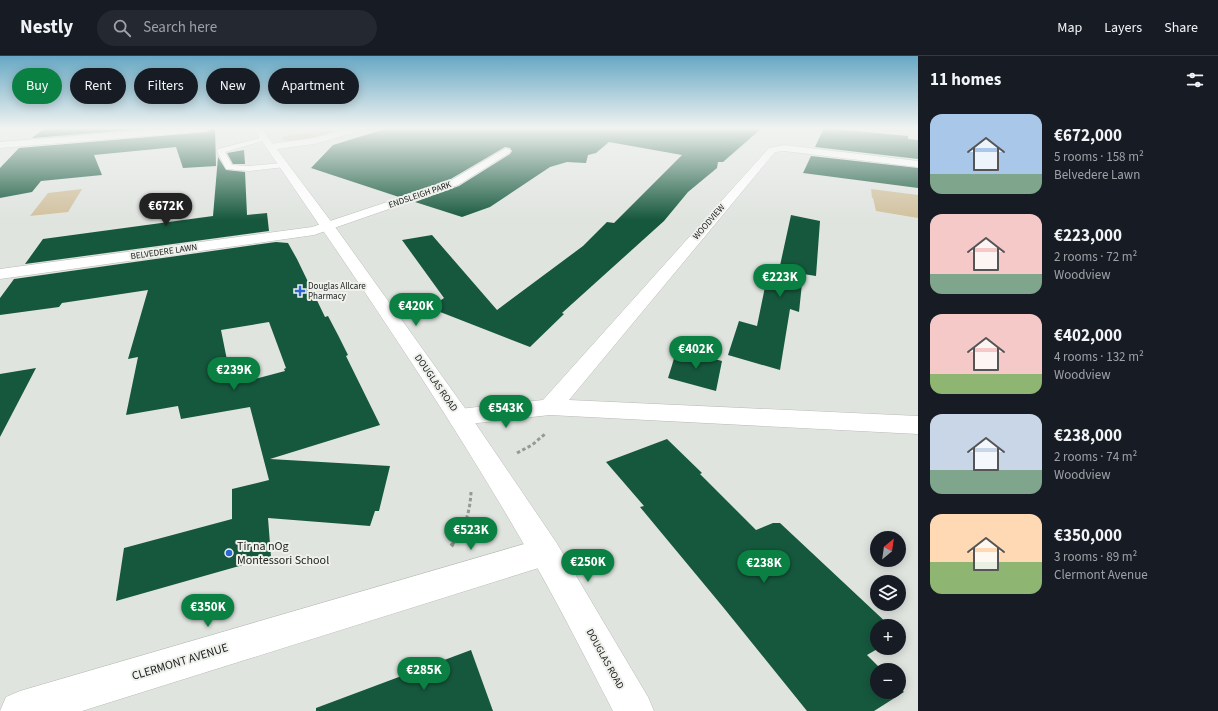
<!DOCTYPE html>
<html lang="en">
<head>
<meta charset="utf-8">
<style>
	:root { --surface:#171b24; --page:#242831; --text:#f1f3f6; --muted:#9ea1a6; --line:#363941; --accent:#0b8043 }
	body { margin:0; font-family:"Source Sans 3",sans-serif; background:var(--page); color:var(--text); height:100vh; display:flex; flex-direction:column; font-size:15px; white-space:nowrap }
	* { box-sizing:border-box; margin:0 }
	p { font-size:13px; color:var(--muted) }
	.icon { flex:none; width:22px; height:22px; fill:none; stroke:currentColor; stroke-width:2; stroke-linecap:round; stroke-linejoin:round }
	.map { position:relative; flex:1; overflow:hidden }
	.side { display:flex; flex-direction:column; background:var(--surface); width:300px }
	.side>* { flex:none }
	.top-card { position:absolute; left:12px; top:12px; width:380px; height:36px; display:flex; gap:8px }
	.needle { width:26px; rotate:29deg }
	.tools { position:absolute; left:870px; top:475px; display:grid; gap:8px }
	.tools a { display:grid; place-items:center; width:36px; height:36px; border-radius:50%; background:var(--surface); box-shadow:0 2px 10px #0003; font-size:20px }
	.price { position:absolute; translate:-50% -34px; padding:0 9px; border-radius:14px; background:var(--accent); color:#fff; font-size:13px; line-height:26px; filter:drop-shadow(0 1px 2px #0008) }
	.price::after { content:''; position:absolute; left:50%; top:24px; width:12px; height:9px; margin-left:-6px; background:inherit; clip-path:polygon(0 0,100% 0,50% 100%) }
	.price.on { background:#222; color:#fff }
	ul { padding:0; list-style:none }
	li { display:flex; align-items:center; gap:12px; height:100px; padding:0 12px }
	li span { display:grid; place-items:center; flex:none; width:112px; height:80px; border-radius:12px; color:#555 }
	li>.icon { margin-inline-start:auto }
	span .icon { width:48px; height:48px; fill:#fffc; stroke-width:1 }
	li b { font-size:17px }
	h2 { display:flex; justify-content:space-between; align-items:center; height:48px; padding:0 12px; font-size:17px }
	.pill { padding:0 14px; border-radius:18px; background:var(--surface); box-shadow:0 2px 10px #0003; font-size:14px; line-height:36px }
	.pill.on { background:var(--accent); color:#fff }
	header { display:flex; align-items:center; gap:24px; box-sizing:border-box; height:56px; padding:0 20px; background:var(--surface); border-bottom:1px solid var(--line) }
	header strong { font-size:19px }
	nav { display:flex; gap:22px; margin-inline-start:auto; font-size:14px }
	.search { width:280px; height:36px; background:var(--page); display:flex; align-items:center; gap:10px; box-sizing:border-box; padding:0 14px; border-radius:22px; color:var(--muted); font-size:15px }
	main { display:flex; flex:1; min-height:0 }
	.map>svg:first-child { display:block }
	.green { fill:#d1c09d }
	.building { fill:#16583d; fill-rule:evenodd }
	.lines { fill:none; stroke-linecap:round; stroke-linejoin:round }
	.lane-casing { stroke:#b8bbb7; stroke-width:1 }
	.street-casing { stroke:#b8bbb7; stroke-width:1 }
	.secondary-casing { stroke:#b8bbb7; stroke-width:1 }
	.path-far1 { stroke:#969995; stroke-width:3; stroke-dasharray:3.5 2.5; stroke-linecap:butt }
	.path { stroke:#969995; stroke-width:4; stroke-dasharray:4.5 3; stroke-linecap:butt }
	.lane { fill:#fff; fill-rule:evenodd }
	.street { fill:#fff; fill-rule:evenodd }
	.secondary { fill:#fff; fill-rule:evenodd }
	.poi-dot { fill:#2967d4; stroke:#eef1ec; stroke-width:1.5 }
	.labels { text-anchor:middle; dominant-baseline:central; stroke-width:4; stroke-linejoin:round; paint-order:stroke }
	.far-street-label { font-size:9px; fill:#222321; stroke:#eef1ec }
	.far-poi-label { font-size:9px; fill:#222321; stroke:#eef1ec; text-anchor:start }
	.street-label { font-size:10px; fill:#222321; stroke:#eef1ec }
	.near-poi-label { font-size:12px; fill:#222321; stroke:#eef1ec; text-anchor:start }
	.near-street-label { font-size:12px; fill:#222321; stroke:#eef1ec }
</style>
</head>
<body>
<header>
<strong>Nestly</strong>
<div class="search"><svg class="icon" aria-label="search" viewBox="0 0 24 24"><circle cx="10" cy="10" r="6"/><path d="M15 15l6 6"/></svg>Search here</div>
<nav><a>Map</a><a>Layers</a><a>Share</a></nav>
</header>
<main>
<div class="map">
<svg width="918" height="655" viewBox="0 0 918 655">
	<rect width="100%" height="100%" fill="#e0e4df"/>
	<g class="green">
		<path d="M329,75L332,76C318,81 296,88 281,83L283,81L286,80Z"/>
		<path d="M82,133L68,156L30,160L48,137Z"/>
		<path d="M871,133L918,139V162L876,155L873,142L909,147L872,142Z"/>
	</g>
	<g class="building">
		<path d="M45,72H156L32,82Z"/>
		<path d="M213,72H215L216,110L183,112L176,91L94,99L102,119L41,125L32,136L0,142V112L19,92L208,76Z"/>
		<path d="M388,72H762L723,106H718L717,112L688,136L664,165L562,257L564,258L530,291L430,252L444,242L402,184L432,179L497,254L583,190L607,166L614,167L682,99L609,86L596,97L588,99L586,107L567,106L550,111L490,151L462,161L415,146L459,130L510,98L512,95L510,92L505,91L449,124L399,141L311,112L333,89Z"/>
		<path d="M824,72L908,80V83L918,84V103L815,91Z"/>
		<path d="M244,94L245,108H233L227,97Z"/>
		<path d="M811,100L918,112V132L803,117Z"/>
		<path d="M218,101L226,114L245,116L247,159L267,157L269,175L25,208L43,183L213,160Z"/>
		<path d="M791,159L820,165L816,220L803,218L799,256L790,253L780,314L728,299L739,265L757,270L766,226L776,228Z"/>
		<path d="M276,186L288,187L297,203L325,261L328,260L338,279L348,299L346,300L380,369L270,403L390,410L379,455H375L370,470L268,462L271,501L116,545L124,492L232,463V433L269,424L250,351L181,363L178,350L126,359L138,301L128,303L148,234L62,247L59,251L0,259V242L14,223ZM269,266L286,312L284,313L285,315L232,329L221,274Z"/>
		<path d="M677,293L722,305L716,335L668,322Z"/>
		<path d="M36,312L0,381V318Z"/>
		<path d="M667,383L702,417L700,418L756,474L773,467H780L890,570H877V592H879L867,599L882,614H877V636H899V631L904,636L874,655H807L723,551L640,451L644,450L606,406Z"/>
		<path d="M471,594L493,655H316V652Z"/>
	</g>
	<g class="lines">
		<g class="lane-casing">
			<path id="lane" d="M264,81L266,82V84L225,96L232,109L249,110L282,107L286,109L285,111L249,115L226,113L217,95L218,93Z"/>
		</g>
		<g class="street-casing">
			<g id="street">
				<path d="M175,72H212L208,75L0,92V86Z"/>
				<path d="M351,72H365L364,74L314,88L270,94L265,91L270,88L313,82Z"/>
				<path d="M784,89L918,105V111L784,95L775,96L569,344L918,360V378L550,359L459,369L451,367L447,361L451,355L459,353L543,344L769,92Z"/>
				<path d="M506,92L509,93L511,95L509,97L458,129L314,179L0,223V213L312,171L450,125Z"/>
				<path d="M545,482L556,486L560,496L556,506L545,510L82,655H0L6,641L20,635Z"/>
			</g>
		</g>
		<g class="secondary-casing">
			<path id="secondary" d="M253,72H261L333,168L467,355L556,486L648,641L654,655H613C587,605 562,555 534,506C449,356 350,214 253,72Z"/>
		</g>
		<g class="path-far1">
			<path d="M517,397L532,389L545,378"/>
			<path d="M452,489C465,473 470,456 471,436"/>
		</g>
		<path class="path" d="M451,490L453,488"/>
		<use href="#lane" class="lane"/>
		<use href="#street" class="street"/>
		<use href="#secondary" class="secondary"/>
	</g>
	<linearGradient id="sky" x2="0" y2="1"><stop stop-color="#67a8c4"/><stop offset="0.44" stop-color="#f1f3f1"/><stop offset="1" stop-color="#f1f3f1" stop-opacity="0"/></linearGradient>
	<rect width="918" height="164" fill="url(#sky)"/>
	<g class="poi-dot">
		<path d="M298 229h4v4h4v4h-4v4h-4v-4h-4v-4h4z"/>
		<circle cx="229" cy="497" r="4"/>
	</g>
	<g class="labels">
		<g class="far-street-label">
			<text transform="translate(420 139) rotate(-19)">ENDSLEIGH PARK</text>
			<text transform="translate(709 166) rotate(-49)">WOODVIEW</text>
			<text transform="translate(164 196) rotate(-8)">BELVEDERE LAWN</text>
		</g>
		<g class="far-poi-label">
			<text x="308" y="230">Douglas Allcare<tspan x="308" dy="10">Pharmacy</tspan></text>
		</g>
		<g class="street-label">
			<text transform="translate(436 327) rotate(55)">DOUGLAS ROAD</text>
			<text transform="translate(605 603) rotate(61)">DOUGLAS ROAD</text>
		</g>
		<g class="near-poi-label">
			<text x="237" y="490">Tir na nOg<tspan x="237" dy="14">Montessori School</tspan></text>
		</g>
		<g class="near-street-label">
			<text transform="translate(180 606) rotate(-17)">CLERMONT AVENUE</text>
		</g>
	</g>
</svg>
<div class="tools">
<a><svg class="needle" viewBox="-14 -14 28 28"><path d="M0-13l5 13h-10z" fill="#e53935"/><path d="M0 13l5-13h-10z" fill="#9ea1a6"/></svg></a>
<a><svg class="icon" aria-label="layers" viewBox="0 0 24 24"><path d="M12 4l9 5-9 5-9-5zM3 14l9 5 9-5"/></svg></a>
<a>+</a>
<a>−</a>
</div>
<b class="price on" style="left:166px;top:171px">€672K</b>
<b class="price" style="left:780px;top:242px">€223K</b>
<b class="price" style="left:416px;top:271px">€420K</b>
<b class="price" style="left:696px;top:314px">€402K</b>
<b class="price" style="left:234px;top:335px">€239K</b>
<b class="price" style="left:506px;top:373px">€543K</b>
<b class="price" style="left:471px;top:495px">€523K</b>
<b class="price" style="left:588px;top:527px">€250K</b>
<b class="price" style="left:764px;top:528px">€238K</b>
<b class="price" style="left:208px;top:572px">€350K</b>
<b class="price" style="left:424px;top:635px">€285K</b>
<div class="top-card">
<a class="pill on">Buy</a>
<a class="pill">Rent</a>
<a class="pill">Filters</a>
<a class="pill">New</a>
<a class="pill">Apartment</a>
</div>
</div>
<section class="side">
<h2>11 homes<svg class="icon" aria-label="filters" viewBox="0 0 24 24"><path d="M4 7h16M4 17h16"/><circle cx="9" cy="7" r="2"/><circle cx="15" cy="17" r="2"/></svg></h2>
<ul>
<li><span style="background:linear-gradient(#a9c7e8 75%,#7fa58c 0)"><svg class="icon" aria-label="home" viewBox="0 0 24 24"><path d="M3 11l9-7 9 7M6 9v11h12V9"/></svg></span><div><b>€672,000</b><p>5 rooms · 158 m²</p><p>Belvedere Lawn</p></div></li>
<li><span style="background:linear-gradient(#f6c9c9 75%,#7fa58c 0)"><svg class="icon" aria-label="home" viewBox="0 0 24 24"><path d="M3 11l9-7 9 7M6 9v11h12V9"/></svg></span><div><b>€223,000</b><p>2 rooms · 72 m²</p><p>Woodview</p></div></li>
<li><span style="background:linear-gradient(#f6c9c9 75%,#8fb573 0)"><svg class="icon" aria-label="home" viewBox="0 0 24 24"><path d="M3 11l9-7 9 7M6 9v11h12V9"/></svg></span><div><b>€402,000</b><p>4 rooms · 132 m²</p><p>Woodview</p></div></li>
<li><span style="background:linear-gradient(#c9d6e8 70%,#7fa58c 0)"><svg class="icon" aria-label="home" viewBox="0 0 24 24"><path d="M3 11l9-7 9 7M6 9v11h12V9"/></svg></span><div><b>€238,000</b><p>2 rooms · 74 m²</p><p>Woodview</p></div></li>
<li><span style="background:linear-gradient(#ffd9b3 60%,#8fb573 0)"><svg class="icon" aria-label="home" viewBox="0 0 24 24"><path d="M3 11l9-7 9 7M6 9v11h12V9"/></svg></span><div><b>€350,000</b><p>3 rooms · 89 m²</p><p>Clermont Avenue</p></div></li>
</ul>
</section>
</main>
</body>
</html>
